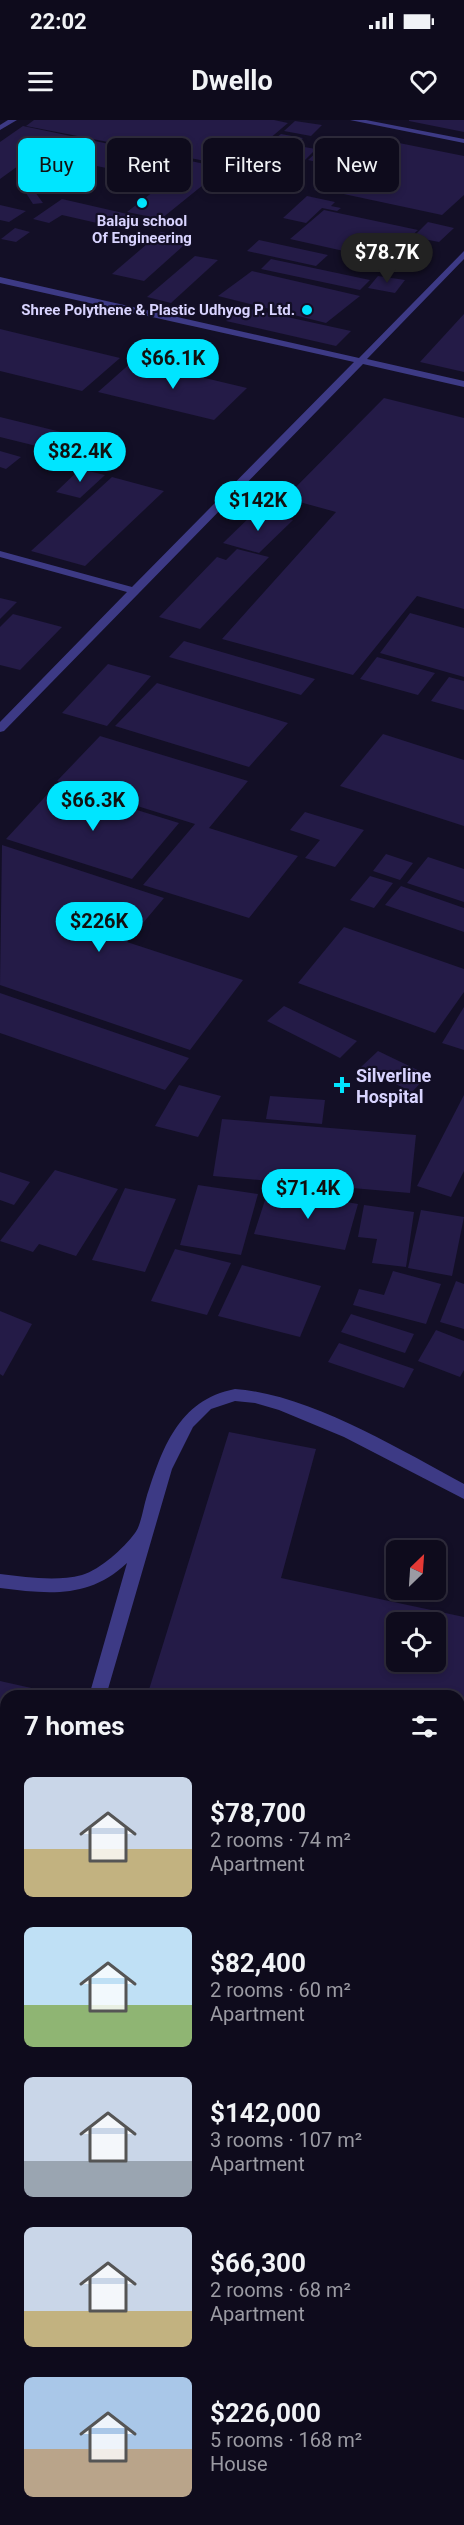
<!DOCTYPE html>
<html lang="en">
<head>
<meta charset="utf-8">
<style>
	:root { --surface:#0e0b1c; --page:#171425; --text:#f1f3f6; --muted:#9b9ba3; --line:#2e2b3b; --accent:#00e5ff }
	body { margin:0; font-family:Roboto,sans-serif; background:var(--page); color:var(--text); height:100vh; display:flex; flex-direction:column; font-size:22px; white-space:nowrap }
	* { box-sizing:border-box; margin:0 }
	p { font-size:20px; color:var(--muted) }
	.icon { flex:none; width:33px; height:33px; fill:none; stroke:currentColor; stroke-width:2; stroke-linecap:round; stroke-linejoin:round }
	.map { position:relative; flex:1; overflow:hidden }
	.sheet { position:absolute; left:0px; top:1570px; width:465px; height:836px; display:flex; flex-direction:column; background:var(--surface); border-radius:18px 18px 0 0; box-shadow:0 3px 9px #0003,0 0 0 2px var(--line) }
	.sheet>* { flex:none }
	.hud { position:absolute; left:18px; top:18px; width:429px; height:54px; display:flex; gap:12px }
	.needle { width:39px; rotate:25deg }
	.fabs { position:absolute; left:386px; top:1420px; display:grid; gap:12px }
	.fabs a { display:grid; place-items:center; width:60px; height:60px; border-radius:9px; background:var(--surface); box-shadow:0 3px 9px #0003,0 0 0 2px var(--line); font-size:30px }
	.price { position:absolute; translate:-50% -51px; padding:0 14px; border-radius:21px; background:var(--accent); color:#111; font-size:20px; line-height:39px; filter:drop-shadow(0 2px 3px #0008) }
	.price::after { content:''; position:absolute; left:50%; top:36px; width:18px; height:14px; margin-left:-9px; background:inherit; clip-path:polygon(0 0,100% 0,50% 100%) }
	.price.active { background:#222; color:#fff }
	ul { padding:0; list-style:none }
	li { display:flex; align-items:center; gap:18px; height:150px; padding:0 24px }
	li span { display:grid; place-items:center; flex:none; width:168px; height:120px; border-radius:9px; color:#555 }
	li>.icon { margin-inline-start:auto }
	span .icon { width:72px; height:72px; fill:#fffc; stroke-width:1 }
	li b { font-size:26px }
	h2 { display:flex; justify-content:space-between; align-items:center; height:72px; padding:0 24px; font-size:26px }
	.pill { padding:0 21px; border-radius:9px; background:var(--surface); box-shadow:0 3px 9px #0003,0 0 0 2px var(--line); font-size:21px; line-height:54px }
	.pill.active { background:var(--accent); color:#111 }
	.status { display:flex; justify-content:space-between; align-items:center; height:42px; padding:0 30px; background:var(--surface); direction:ltr }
	.status svg { height:16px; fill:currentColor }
	header { display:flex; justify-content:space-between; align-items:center; height:78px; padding:0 24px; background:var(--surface); font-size:27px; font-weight:700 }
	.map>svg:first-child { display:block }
	.building { fill:#241b47; fill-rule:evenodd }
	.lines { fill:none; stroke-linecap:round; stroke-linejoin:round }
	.minor { fill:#3d3a85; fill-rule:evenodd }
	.poi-dot { fill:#00e5ff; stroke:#130f26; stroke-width:2 }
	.labels { text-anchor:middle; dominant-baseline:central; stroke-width:4.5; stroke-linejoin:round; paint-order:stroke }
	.far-poi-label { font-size:15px; font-weight:bold; fill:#d9d4ff; stroke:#130f26 }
	.poi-label { font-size:18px; font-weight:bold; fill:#d9d4ff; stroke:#130f26; text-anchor:start }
</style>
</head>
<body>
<div class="status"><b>22:02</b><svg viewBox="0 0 49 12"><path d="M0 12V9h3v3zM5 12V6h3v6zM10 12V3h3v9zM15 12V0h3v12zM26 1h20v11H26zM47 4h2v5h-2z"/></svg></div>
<header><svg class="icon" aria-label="menu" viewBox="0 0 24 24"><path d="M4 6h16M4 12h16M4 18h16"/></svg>Dwello<svg class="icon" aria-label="heart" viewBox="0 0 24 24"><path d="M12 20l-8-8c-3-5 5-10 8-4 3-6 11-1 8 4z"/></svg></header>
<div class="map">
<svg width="464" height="2405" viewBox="0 0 464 2405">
	<rect width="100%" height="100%" fill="#130f26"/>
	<g class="building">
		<path d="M34,0H274L288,3L236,47L26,6Z"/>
		<path d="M409,0H464V12L409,1Z"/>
		<path d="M295,1L322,5L311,16L284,11Z"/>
		<path d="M23,6L224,48L161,99L127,92L167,61L36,33L0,59V22Z"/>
		<path d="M281,14L303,18L275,40L252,36Z"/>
		<path d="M367,19L392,24L377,37L352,32Z"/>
		<path d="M399,23L464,36V75L442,95L339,73Z"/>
		<path d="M304,27L316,29L305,40L293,38Z"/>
		<path d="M319,30L328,31L317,42L308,40Z"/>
		<path d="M345,36L369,41L360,50L336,45Z"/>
		<path d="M324,61L344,65L334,74L314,70Z"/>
		<path d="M35,72L43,83L33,84L26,73Z"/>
		<path d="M307,76L335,82L331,86L341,88L337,91L322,88L306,103L283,98Z"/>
		<path d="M62,79L136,96L119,108L62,95L49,103L33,99Z"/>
		<path d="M0,85L26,91L9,102L0,100Z"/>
		<path d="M324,90L418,110L409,118L417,119L412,124L429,128L422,134L405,131L393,142L290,119Z"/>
		<path d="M428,102L454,108L439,122L413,117Z"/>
		<path d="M15,108L30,112L16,122L1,119Z"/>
		<path d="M161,112L192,118L144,161L112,154Z"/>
		<path d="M259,120L328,135L316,146L247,131Z"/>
		<path d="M195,136L218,140L171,183L147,177Z"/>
		<path d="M271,139L370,160L360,170L261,149Z"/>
		<path d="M252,151L360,176L326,203L218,176Z"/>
		<path d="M378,156L405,160L395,173L368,168Z"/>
		<path d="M242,187L351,211L336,226L226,201Z"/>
		<path d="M464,194V252L420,242Z"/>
		<path d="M0,209L120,238L82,271L0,251Z"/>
		<path d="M133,241L247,268L214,300L98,272Z"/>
		<path d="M384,278L464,298V489L417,476L353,555L222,519L336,392L285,378Z"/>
		<path d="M0,297L114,325L97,341L0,317Z"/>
		<path d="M0,331L21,337L6,349L0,347Z"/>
		<path d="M80,349L105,355L80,378L56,372Z"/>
		<path d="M112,357L164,371L85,446L31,431Z"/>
		<path d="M257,390L293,400L259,433L223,423Z"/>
		<path d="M237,429L269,437L200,509L159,497L217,437L226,440Z"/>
		<path d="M0,478L17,482L0,499Z"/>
		<path d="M410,493L464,508V557L380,533Z"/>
		<path d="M13,494L62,507L20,550L0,545V507Z"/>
		<path d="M184,521L315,559L301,575L169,537Z"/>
		<path d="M377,537L435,553L418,575L360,559Z"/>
		<path d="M108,544L151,556L107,606L62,593Z"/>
		<path d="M449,557L464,561V590L431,581Z"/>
		<path d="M157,563L288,603L249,647L115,606Z"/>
		<path d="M383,614L464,640V706L340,666Z"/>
		<path d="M100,616L248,661L209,708L298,736L249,798L143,765L195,704L57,661Z"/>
		<path d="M56,665L179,703L132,759L6,719Z"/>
		<path d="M305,692L364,710L335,747L305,738L320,720L290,710Z"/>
		<path d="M2,725L164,778L127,822L243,860L190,930L0,865Z"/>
		<path d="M386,734L413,743L400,760L373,751Z"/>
		<path d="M428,737L464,749V782L407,763Z"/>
		<path d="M370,756L393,763L374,788L350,780Z"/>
		<path d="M401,766L464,788V812L385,785Z"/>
		<path d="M344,807L464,849V872L435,913L298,863Z"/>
		<path d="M0,873L189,938L165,970L0,913Z"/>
		<path d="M284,886L357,921L340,938L267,901Z"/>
		<path d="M464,887V930L442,923Z"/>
		<path d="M378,931L428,955L412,972L361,947Z"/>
		<path d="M179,965L221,976L198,1017L155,1006Z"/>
		<path d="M464,975V1051L451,1077L417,1066Z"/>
		<path d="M270,976L325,980L322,1004L266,999Z"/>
		<path d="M222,999L416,1015L410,1073L213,1056Z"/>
		<path d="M55,1050L118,1069L76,1136L39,1124L33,1132L0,1121Z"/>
		<path d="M0,1052L30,1062L14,1085L0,1080Z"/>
		<path d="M198,1065L258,1074L241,1135L180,1125Z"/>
		<path d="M125,1068L176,1079L145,1152L92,1140Z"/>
		<path d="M289,1072L358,1084L345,1130L254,1114L266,1077L286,1081Z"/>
		<path d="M364,1085L414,1092L406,1147L372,1143L377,1119L358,1117Z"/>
		<path d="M421,1090L464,1097L452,1156L408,1148Z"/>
		<path d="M175,1129L231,1143L207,1195L151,1181Z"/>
		<path d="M242,1145L321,1166L300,1217L218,1196Z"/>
		<path d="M393,1151L441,1164L426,1204L353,1185L359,1169L384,1175Z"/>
		<path d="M456,1161L464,1164V1209L440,1202Z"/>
		<path d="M0,1191L32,1204L3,1256L0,1254Z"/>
		<path d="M351,1194L414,1214L405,1233L341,1212Z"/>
		<path d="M436,1210L464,1221V1250L460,1257L418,1241Z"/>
		<path d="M339,1223L414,1249L404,1268L328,1242Z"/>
		<path d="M229,1312L316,1329L281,1458L464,1497V2405H178L163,2401L459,2400V1576H147ZM396,1503H435V1542H396Z"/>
		<path d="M0,1561L67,1576H6V1750L3,1757H0Z"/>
		<path d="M0,1870L6,1872V2020L0,2019Z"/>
		<path d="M6,2089V2356L0,2354V2107Z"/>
	</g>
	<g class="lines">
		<g class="minor">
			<path d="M8,0H17L0,10V5Z"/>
			<path d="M350,0H366L464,19V23Z"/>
			<path d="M464,131V139L367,239L464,261V267L363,244L4,611L0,612V602L127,472L0,437V431L132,467L354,242L0,163V157L359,238Z"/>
			<path d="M235,1269C308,1274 399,1329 464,1364V1379L344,1317L279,1290L255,1283L235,1281L211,1289L193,1307L172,1349L106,1576H89L127,1443C89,1479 48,1474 0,1468V1454C27,1457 55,1462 82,1455C101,1449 123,1429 135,1413C141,1405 143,1389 146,1379C162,1329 178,1280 235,1269Z"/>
			<path d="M6,1797V1815L0,1816V1798Z"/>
		</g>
	</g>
	<g class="poi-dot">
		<circle cx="142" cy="83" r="6"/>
		<circle cx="307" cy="190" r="6"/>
		<path d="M339 956h6v6h6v6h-6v6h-6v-6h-6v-6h6z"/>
	</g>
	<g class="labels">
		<g class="far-poi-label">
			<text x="142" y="101">Balaju school<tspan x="142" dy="17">Of Engineering</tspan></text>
			<text x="295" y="190" text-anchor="end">Shree Polythene &amp; Plastic Udhyog P. Ltd.</text>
		</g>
		<g class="poi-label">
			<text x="356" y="955">Silverline<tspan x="356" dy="21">Hospital</tspan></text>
		</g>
	</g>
</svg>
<div class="fabs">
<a><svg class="needle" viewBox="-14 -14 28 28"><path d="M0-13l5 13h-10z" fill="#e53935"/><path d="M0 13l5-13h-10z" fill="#9b9ba3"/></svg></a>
<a><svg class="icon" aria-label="locate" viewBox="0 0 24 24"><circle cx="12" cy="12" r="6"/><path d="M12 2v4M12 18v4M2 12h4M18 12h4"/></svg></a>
</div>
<b class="price active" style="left:387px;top:164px">$78.7K</b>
<b class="price" style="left:173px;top:270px">$66.1K</b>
<b class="price" style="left:80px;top:363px">$82.4K</b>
<b class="price" style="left:258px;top:412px">$142K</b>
<b class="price" style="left:93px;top:712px">$66.3K</b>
<b class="price" style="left:99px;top:833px">$226K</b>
<b class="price" style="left:308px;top:1100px">$71.4K</b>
<div class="hud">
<a class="pill active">Buy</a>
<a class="pill">Rent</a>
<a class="pill">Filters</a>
<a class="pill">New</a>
</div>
<section class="sheet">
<h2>7 homes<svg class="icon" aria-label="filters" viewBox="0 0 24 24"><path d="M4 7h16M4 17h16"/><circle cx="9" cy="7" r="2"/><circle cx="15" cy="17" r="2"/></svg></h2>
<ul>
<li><span style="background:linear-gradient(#c9d6e8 60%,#c2b280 0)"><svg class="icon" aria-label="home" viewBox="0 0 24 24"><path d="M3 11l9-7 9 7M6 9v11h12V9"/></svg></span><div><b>$78,700</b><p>2 rooms · 74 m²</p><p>Apartment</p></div></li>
<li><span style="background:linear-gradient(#bfe0f5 65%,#8fb573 0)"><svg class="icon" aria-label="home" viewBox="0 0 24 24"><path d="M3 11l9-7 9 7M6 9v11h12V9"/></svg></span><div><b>$82,400</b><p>2 rooms · 60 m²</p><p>Apartment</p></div></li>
<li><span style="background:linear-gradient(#c9d6e8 70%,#9aa5b1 0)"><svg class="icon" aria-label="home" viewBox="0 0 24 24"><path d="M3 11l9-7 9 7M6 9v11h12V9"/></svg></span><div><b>$142,000</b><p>3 rooms · 107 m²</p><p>Apartment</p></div></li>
<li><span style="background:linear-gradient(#c9d6e8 70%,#c2b280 0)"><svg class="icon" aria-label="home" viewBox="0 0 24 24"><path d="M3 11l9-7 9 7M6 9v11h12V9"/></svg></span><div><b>$66,300</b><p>2 rooms · 68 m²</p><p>Apartment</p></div></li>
<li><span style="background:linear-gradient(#a9c7e8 60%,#b9a48a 0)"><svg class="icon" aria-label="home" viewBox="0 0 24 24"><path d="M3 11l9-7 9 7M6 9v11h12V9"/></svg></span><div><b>$226,000</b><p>5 rooms · 168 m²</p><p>House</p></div></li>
</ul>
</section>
</div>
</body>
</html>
